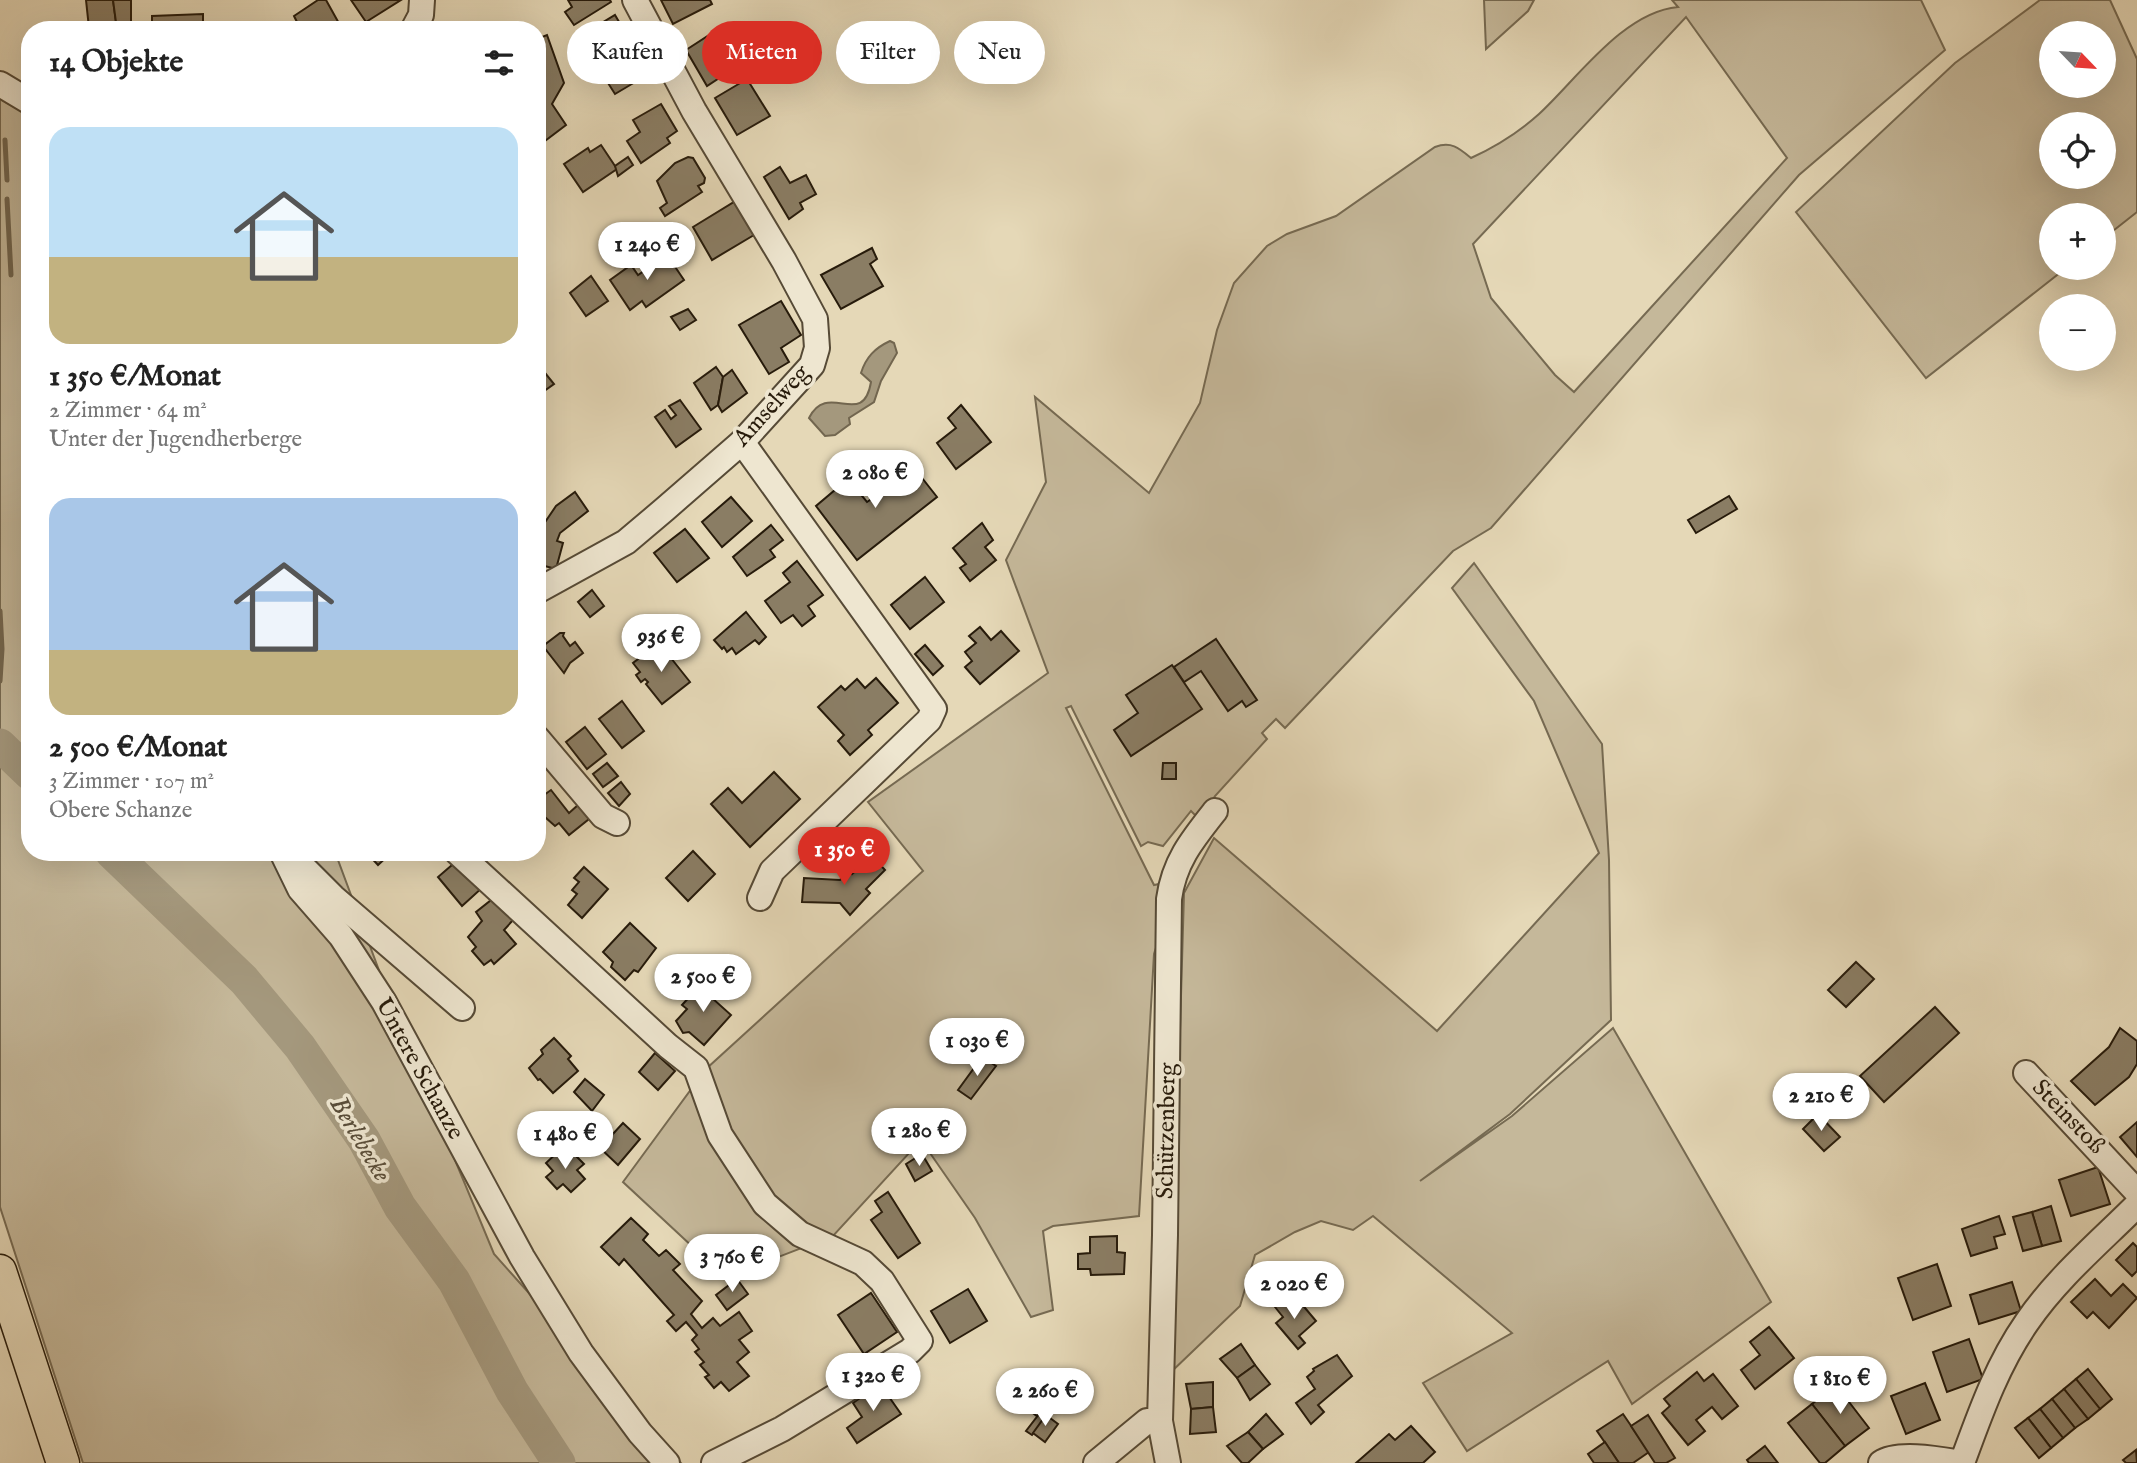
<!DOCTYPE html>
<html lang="de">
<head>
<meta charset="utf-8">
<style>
	:root { --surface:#fff; --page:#f6f6f6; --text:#222; --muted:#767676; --accent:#d93025 }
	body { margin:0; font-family:"IM FELL English",serif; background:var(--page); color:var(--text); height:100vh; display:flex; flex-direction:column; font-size:26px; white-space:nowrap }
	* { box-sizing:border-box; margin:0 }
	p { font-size:23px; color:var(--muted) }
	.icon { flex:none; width:38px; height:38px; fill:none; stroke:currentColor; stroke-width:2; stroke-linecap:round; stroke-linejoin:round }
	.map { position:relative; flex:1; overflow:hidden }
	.side { position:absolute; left:21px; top:21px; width:525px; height:840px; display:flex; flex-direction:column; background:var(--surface); border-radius:28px; box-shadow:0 7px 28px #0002 }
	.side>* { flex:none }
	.hud { position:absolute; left:567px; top:21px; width:665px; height:63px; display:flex; gap:14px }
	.needle { width:46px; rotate:115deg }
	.controls { position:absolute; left:2039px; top:21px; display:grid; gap:14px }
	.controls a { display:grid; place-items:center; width:77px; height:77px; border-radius:50%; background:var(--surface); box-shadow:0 7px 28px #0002; font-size:35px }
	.price { position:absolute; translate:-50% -60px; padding:0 16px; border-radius:24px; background:#fff; color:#222; font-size:23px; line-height:46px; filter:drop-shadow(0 2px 4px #0008) }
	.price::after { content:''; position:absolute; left:50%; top:42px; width:21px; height:16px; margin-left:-10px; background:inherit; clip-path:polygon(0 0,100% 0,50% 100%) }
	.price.on { background:var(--accent); color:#fff }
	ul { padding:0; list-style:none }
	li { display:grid; align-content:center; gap:14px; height:371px; padding:0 28px }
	li span { display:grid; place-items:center; height:217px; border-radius:21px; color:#555 }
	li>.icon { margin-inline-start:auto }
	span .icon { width:126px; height:126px; fill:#fffc; stroke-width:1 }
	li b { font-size:30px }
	h2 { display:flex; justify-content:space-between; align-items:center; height:84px; padding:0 28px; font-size:30px }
	.tag { padding:0 24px; border-radius:32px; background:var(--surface); box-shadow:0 7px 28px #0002; font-size:24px; line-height:63px }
	.tag.on { background:var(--accent); color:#fff }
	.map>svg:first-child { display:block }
	.green { fill:#c5b89a; stroke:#766a52; stroke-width:2; fill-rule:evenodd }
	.water { fill:#a4987d; stroke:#72664f; stroke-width:2 }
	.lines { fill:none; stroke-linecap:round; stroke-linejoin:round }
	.stream { stroke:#72664f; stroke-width:5 }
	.river { stroke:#a4987d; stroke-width:33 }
	.building { fill:#8a7d64; stroke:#271b0b; stroke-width:2 }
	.minor-casing { stroke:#564a36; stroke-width:28 }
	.major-casing { stroke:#271b0b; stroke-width:35 }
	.minor { stroke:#eee6d0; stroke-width:24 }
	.major { stroke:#e5d8b7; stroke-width:32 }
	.labels { text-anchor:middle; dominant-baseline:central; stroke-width:7; stroke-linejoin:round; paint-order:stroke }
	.street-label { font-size:24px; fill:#271b0b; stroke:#eee6d0 }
	.water-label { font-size:26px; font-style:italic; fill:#594d39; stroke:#eee6d0 }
</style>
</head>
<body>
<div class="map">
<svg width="2137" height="1463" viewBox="0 0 2137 1463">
	<rect width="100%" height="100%" fill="#e5d8b7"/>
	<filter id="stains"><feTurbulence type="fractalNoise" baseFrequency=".00286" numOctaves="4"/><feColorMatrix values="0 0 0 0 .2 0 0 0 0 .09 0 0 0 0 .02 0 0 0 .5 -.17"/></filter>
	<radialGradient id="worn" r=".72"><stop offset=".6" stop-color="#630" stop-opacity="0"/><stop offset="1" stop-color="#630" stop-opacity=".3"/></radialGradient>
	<g class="green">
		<path d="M1484,0H1534L1528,11L1486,49Z"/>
		<path d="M1672,0H1921L1945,50L1799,175L1491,528L1453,551L1285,728L1276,719L1262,733L1267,739L1215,796L1200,820L1191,811L1163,846L1148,842L1141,846L1071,706L1066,708L1154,885L1178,880L1154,954L1139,1216L1053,1226L1043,1231L1053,1310L1031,1317L975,1218L921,1140L833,1236L760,1264L709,1262L623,1182L706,1069L923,871L868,802L1048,673L1006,560L1046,482L1035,397L1149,493L1200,403L1217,330L1234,283L1267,246L1287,234L1336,216L1435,147C1451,141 1459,148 1471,158C1497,146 1518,133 1539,114C1577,79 1623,12 1678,7ZM1686,17L1787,158L1574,392L1555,375L1491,298L1473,244Z"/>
		<path d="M2040,0H2110L2137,59V212L2104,238V215H2051V268H2066L1926,378L1796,212L1955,63ZM2051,33H2104V86H2051ZM2051,124H2104V177H2051Z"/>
		<path d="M0,99L30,116V852H335L403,1035L494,1254L681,1463H83L0,1207Z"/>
		<path d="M1474,563L1602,744L1609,860L1611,1020L1510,1114L1420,1181L1512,1116L1613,1028L1771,1302L1632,1404L1608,1361L1467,1451L1423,1383L1512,1333L1373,1216L1353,1230L1321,1221L1295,1232L1255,1255L1240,1306L1170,1373L1184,893L1214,838L1437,1031L1599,853L1534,701L1452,588Z"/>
	</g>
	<path class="water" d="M890,341L894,343L897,353L881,381L874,402L849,418L850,424L835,435L825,436L809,418C828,380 863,430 871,382L861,373C866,357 875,348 890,341Z"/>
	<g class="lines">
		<g class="stream">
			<path d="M5,140L7,180"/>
			<path d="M7,199L11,275"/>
			<path d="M0,611L2,649L0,681"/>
		</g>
		<g class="river">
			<path d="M0,745L30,774"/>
			<path d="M111,852L244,980L300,1047L364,1140L400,1207L454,1281L512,1391L559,1463"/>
		</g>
	</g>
	<g class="building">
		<path d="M86,0H113L116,22L89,28Z"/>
		<path d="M113,0H131V30H117Z"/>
		<path d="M318,0H326L341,27L337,30H301L294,16Z"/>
		<path d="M351,0H401L366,22Z"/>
		<path d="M568,0H610L611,2L574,25L565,12L572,7Z"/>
		<path d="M661,0H710L712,4L673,24Z"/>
		<path d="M203,14V30H152V16Z"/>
		<path d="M615,15L629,39L591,61L584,48L591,44L585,33Z"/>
		<path d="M720,28L742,63L707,86L686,50Z"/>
		<path d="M547,35L564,83L552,104L566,125L537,147V39Z"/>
		<path d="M635,54L647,75L615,94L601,72Z"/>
		<path d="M747,79L770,116L737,135L715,98Z"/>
		<path d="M661,104L677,131L667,138L670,143L641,163L627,141L640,132L633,120Z"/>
		<path d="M601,145L617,169L583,192L564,164L588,148L590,152Z"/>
		<path d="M628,157L633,165L618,176L615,166Z"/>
		<path d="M688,157L693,158L705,178L704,183L698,186L702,192L665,216L660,208L667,203L657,181L675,163Z"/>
		<path d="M780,167L790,183L806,175L816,194L800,203L803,209L789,219L764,177Z"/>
		<path d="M734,202L754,235L712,260L693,227Z"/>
		<path d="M872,248L877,259L870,264L883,286L841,309L821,275Z"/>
		<path d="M665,252L684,280L646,307L642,301L630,310L610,280L631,265L638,275L654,264L653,262Z"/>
		<path d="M591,276L608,301L586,316L570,293Z"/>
		<path d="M781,301L801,335L781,348L789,362L769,374L739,325Z"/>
		<path d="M688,309L696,320L680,330L671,317Z"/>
		<path d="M537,363L554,384L537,396Z"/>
		<path d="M716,367L723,377L718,405L711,410L694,383Z"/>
		<path d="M732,370L747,393L722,412L718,405L723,377Z"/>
		<path d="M680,400L701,429L676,447L655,417L665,410L671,419L676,415L669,406Z"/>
		<path d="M961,405L991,442L956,469L937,443L956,428L948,418Z"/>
		<path d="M915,469L937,497L857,560L816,506L848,479L862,487V496L867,502L886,489L885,481L889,473L902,471L904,476Z"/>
		<path d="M575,492L588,511L560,533L557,541L563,543L556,569L537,564V534L556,506Z"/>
		<path d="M1729,496L1737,509L1696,533L1688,520Z"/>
		<path d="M731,497L752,521L722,547L702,522Z"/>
		<path d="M982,523L993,540L985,547L996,560L970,581L960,568L966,564L953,548Z"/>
		<path d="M771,525L783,540L770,550L775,557L747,576L733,557Z"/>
		<path d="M685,529L709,558L677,582L654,553Z"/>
		<path d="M797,561L823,595L808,606L815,616L802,626L793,615L781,623L765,601L790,582L783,573Z"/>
		<path d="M925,577L944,602L910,629L891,605Z"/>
		<path d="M592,590L604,606L590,617L578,602Z"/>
		<path d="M746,612L766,637L759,644L755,640L736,654L732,648L727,652L724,647L722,649L714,640Z"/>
		<path d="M980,627L991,640L1001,631L1019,651L980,684L965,667L972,661L965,652L976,643L969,636Z"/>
		<path d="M560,633H564L563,636L570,646L575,642L583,653L570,663L564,673L543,646Z"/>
		<path d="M1216,639L1257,700L1246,707L1242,701L1228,711L1201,671L1184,682L1174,667Z"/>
		<path d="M659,643L690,682L662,704L646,684L648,682L645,679L641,682L636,675L640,672L633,663Z"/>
		<path d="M925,645L943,666L933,675L915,654Z"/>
		<path d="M1172,665L1202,709L1131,756L1114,730L1138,713L1126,695Z"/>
		<path d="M876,678L898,703L868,730L872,735L850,755L838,741L844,735L818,707L841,686L845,690L857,679L865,688Z"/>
		<path d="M622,701L644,731L622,748L599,719Z"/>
		<path d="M585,727L606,754L587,769L566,742Z"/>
		<path d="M607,763L618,776L603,787L593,774Z"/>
		<path d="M1163,763H1176V779H1162Z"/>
		<path d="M774,772L800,799L750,847L711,804L728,788L742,803Z"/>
		<path d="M621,782L630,794L619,806L608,793Z"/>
		<path d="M551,790L569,813L578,805L589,819L569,835L559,823L555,826L537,810V800Z"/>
		<path d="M693,851L715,874L688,901L666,878Z"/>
		<path d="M366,852H392L378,865Z"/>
		<path d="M872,856L885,870L866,889L870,893L850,915L840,903L802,902L804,878L840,880L849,871L852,874Z"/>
		<path d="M459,859L483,887L462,906L438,877Z"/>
		<path d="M584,867L608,889L582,918L568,905L577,894L572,890L579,882L574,878Z"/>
		<path d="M495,897L514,919L504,930L516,944L494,964L491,960L484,965L472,951L476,947L468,937L482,921L476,912Z"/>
		<path d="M630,923L656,948L638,972L634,970L625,980L611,967L613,962L603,952Z"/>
		<path d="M1856,962L1874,979L1846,1007L1828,990Z"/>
		<path d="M706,979L719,990L712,998L731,1015L704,1045L689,1032L683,1033L676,1021L687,1009L682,1005Z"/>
		<path d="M1935,1007L1959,1033L1884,1102L1860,1076Z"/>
		<path d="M2120,1028L2137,1041V1064L2129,1077L2095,1105L2071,1081L2109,1047Z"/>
		<path d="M554,1038L571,1056L568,1059L578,1071L553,1093L540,1079L538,1080L529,1068L543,1054L541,1050Z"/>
		<path d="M655,1053L675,1071L658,1090L639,1072Z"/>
		<path d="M982,1057L996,1066L971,1099L958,1090Z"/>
		<path d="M585,1079L604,1095L592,1111L574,1092Z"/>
		<path d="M1818,1114L1840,1137L1824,1151L1803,1129Z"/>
		<path d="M2137,1122V1157L2120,1137Z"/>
		<path d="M623,1123L640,1139L618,1165L600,1148Z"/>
		<path d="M560,1150L567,1157L572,1152L584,1164L577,1170L585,1179L571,1192L563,1184L557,1189L546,1177L553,1171L546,1163Z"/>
		<path d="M922,1154L932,1171L915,1181L906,1164Z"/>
		<path d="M2098,1167L2110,1204L2071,1216L2059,1180Z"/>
		<path d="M888,1192L920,1243L898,1258L871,1220L882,1212L875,1201Z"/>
		<path d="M2051,1206L2061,1241L2042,1246L2032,1212Z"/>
		<path d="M2032,1212L2042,1246L2023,1251L2013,1217Z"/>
		<path d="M1999,1216L2005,1234L1994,1237L1997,1248L1971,1256L1962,1229Z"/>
		<path d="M631,1218L648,1234L643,1240L659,1256L666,1250L680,1264L673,1270L702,1301L691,1314L702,1328L713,1318L720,1326L739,1312L752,1331L739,1340L749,1352L737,1362L749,1376L729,1391L721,1382L714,1388L705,1377L709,1375L700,1365L704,1362L695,1352L699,1349L692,1340L697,1335L686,1322L676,1331L667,1321L674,1315L624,1259L619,1265L601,1247Z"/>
		<path d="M1117,1236V1252L1125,1253L1124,1274L1091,1275L1090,1269H1078V1254L1090,1253V1237Z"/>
		<path d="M2133,1243L2137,1247V1271L2132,1276L2116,1260Z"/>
		<path d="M1937,1264L1951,1306L1913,1320L1898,1278Z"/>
		<path d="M737,1279L748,1294L727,1310L716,1295Z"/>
		<path d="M2095,1279L2111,1296L2123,1284L2137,1298L2109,1328L2093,1312L2087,1318L2071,1302Z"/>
		<path d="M2012,1282L2021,1311L1979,1324L1970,1295Z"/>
		<path d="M968,1289L987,1321L950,1343L931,1311Z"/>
		<path d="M871,1293L897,1332L864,1354L838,1315Z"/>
		<path d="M1287,1297L1295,1306L1300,1302L1316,1321L1299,1336L1305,1343L1298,1349L1276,1323L1283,1317L1275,1307Z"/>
		<path d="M1769,1327L1794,1358L1755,1389L1741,1370L1760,1355L1750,1342Z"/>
		<path d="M1969,1339L1983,1379L1947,1392L1933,1352Z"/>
		<path d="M1241,1344L1255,1365L1237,1378L1220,1359Z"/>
		<path d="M1337,1355L1352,1376L1318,1405L1324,1412L1311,1424L1296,1403L1315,1389L1307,1377L1314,1371L1313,1369Z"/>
		<path d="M1255,1365L1270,1384L1250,1400L1237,1378Z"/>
		<path d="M2088,1369L2112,1399L2100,1409L2076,1379Z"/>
		<path d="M1036,1372L1059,1389L1053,1394L1038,1417L1020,1403Z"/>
		<path d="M1697,1372L1704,1381L1713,1374L1738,1406L1722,1419L1712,1407L1696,1420L1705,1431L1688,1445L1662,1413L1670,1406L1664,1399Z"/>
		<path d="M2076,1379L2100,1409L2088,1419L2064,1389Z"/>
		<path d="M1213,1382V1407L1191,1409L1186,1384Z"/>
		<path d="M1925,1383L1940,1420L1906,1434L1891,1396Z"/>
		<path d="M880,1384L901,1414L857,1443L847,1428L862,1417L853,1403Z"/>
		<path d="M1836,1385L1869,1428L1845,1446L1812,1404Z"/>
		<path d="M1060,1387L1067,1393L1032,1435L1026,1431Z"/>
		<path d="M2064,1389L2088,1419L2075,1428L2052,1399Z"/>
		<path d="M2052,1399L2075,1428L2063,1438L2040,1409Z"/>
		<path d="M1812,1404L1845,1446L1825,1463H1820L1788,1423Z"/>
		<path d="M1213,1407L1216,1432L1190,1434L1191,1409Z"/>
		<path d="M2040,1409L2063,1438L2051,1448L2028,1418Z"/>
		<path d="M1266,1414L1283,1434L1263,1449L1248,1432Z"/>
		<path d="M1623,1414L1649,1452L1633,1463H1619L1597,1431Z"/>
		<path d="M1046,1415L1058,1424L1045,1442L1033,1433Z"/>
		<path d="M1648,1415L1675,1458L1666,1463H1655L1631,1426Z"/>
		<path d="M2028,1418L2051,1448L2039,1458L2015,1428Z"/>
		<path d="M1411,1426L1435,1452L1423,1463H1356L1389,1434L1395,1440Z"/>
		<path d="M1248,1432L1263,1449L1248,1463H1242L1227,1446Z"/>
		<path d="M1605,1442L1619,1463H1594L1588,1454Z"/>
		<path d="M1765,1446L1778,1463H1749L1747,1460Z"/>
		<path d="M2136,1450L2137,1463H2126L2123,1460Z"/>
	</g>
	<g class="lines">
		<g class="minor-casing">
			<g id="minor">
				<path d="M413,30L421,15L422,0"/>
				<path d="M0,84L30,102"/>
				<path d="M742,442L934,709L929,720L772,871L760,898"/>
				<path d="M537,591L626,542L665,509L742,442L812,365L817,348L815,319L784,261L694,111L635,0"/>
				<path d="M537,738L603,816L617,823"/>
				<path d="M282,852L300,889L341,936L384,1002L522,1257L581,1353L640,1433L667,1463"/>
				<path d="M457,852L668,1046L696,1068L720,1135L765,1204L800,1234L863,1263L882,1281L920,1341L910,1351L782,1429L714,1463"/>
				<path d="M291,855L333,897L462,1008"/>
				<path d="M2026,1073L2137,1192"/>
				<path d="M1096,1463L1147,1421H1160"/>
				<path d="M1168,1463L1160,1421L1165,1235L1169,899C1174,862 1192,840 1215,811"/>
				<path d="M1881,1463C1898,1451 1943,1460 1962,1463"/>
				<path d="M1962,1463C1980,1414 1997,1365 2027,1322C2057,1278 2100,1242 2137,1205"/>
			</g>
		</g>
		<g class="major-casing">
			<path id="major" d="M0,1271L63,1463"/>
		</g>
		<use href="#minor" class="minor"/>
		<use href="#major" class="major"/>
	</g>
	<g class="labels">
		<g class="street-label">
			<text transform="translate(772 406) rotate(-48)">Amselweg</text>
			<text transform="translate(419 1069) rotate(61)">Untere Schanze</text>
			<text transform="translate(2068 1117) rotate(46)">Steinstoß</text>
			<text transform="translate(1167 1131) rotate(-89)">Schützenberg</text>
		</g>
		<g class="water-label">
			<text transform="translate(360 1139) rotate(59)">Berlebecke</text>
		</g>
	</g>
	<rect width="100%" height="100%" filter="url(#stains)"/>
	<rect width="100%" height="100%" fill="url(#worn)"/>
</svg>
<div class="controls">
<a><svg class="needle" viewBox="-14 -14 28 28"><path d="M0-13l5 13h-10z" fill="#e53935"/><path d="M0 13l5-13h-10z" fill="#767676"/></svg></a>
<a><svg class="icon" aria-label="locate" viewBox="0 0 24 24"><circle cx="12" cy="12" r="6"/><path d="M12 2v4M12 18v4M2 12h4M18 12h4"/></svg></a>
<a>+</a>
<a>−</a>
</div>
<b class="price" style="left:647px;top:282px">1 240 €</b>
<b class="price" style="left:875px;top:510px">2 080 €</b>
<b class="price" style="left:661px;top:674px">936 €</b>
<b class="price on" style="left:844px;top:887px">1 350 €</b>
<b class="price" style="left:703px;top:1014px">2 500 €</b>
<b class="price" style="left:977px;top:1078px">1 030 €</b>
<b class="price" style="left:1821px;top:1133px">2 210 €</b>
<b class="price" style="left:919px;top:1168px">1 280 €</b>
<b class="price" style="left:565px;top:1171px">1 480 €</b>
<b class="price" style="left:732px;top:1294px">3 760 €</b>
<b class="price" style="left:1294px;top:1321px">2 020 €</b>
<b class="price" style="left:873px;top:1413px">1 320 €</b>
<b class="price" style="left:1840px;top:1416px">1 810 €</b>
<b class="price" style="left:1045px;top:1428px">2 260 €</b>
<div class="hud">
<a class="tag">Kaufen</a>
<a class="tag on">Mieten</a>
<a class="tag">Filter</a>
<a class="tag">Neu</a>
</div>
<section class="side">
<h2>14 Objekte<svg class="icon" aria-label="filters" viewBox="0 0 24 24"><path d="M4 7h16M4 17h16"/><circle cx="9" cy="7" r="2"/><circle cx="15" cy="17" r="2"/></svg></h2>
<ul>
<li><span style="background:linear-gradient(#bfe0f5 60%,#c2b280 0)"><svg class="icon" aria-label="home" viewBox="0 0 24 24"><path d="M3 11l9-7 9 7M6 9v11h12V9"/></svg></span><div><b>1 350 €/Monat</b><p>2 Zimmer · 64 m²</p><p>Unter der Jugendherberge</p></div></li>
<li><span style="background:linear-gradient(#a9c7e8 70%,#c2b280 0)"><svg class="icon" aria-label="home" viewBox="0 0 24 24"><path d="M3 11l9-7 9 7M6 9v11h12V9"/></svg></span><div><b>2 500 €/Monat</b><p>3 Zimmer · 107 m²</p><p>Obere Schanze</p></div></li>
</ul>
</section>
</div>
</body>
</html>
